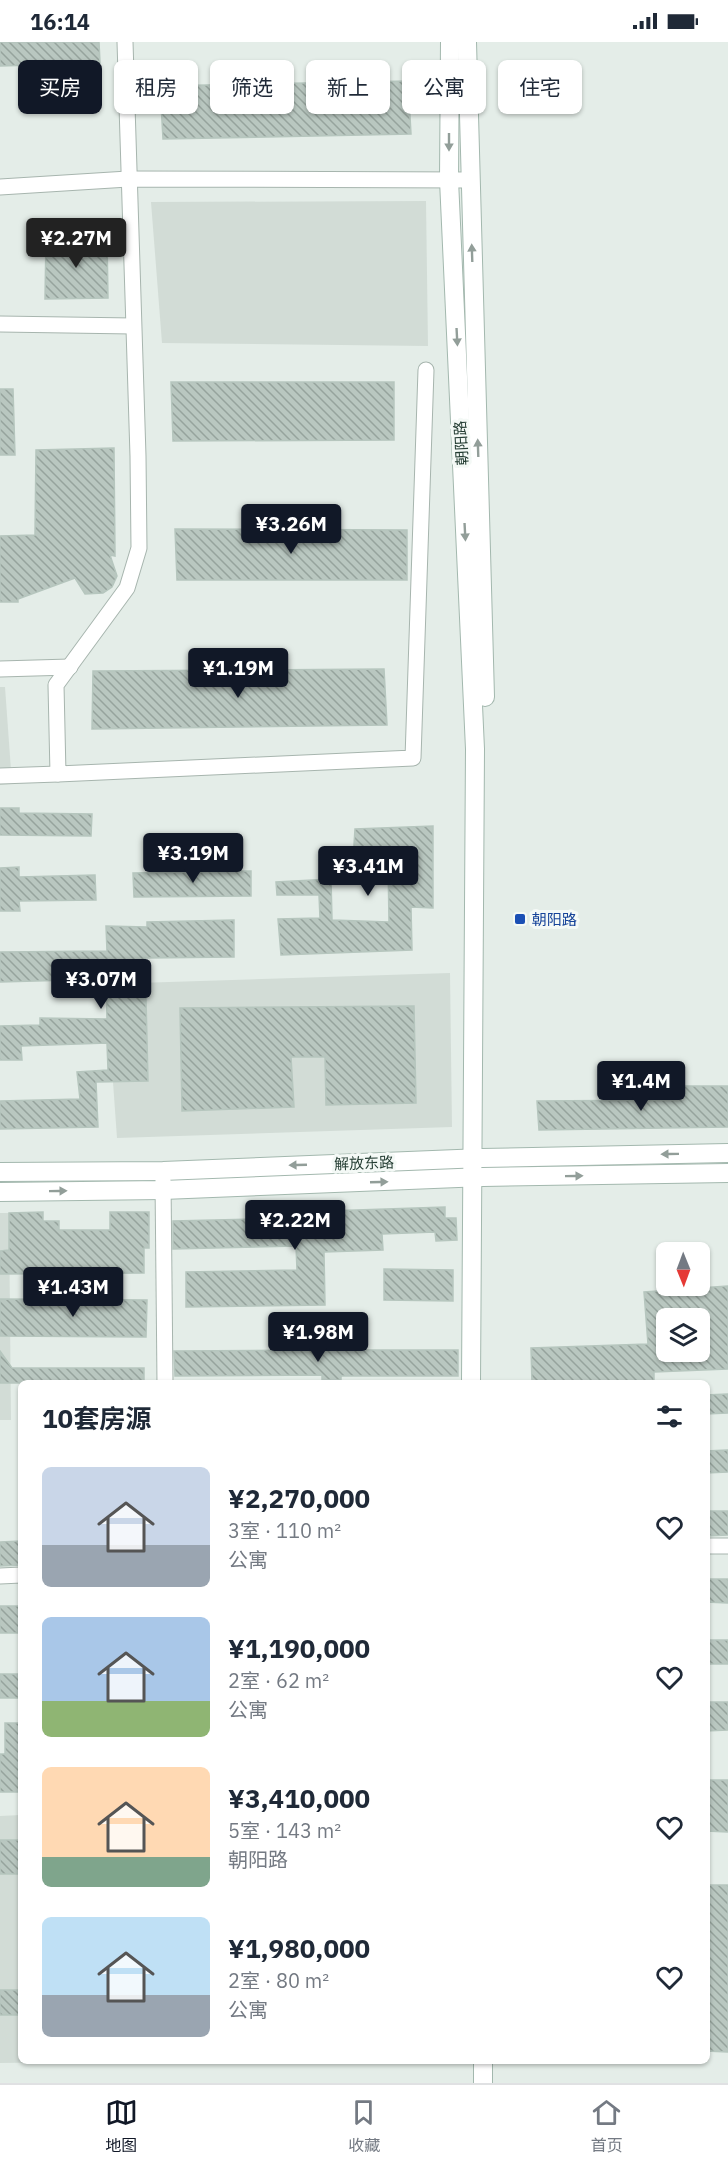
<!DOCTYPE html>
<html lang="zh">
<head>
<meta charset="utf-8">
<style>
	:root { --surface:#fff; --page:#f2f2f3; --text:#1f2937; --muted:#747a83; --line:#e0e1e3; --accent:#111827 }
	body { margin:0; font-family:"IBM Plex Sans","Noto Sans SC",sans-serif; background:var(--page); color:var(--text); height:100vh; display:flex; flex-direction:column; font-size:22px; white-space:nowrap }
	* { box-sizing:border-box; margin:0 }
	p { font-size:20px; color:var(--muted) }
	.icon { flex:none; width:33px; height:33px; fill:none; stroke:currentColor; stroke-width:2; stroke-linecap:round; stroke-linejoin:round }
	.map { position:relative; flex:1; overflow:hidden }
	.details { position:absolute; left:18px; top:1338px; width:692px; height:684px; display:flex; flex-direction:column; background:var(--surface); border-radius:9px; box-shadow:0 2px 4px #0004 }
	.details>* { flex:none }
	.banner { position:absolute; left:18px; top:18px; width:693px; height:54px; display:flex; gap:12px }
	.needle { width:39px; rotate:179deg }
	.buttons { position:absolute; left:656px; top:1200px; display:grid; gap:12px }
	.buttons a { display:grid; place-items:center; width:54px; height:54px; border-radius:9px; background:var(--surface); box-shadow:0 2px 4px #0004; font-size:30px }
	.price { position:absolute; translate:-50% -51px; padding:0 14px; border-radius:6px; background:var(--accent); color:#fff; font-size:20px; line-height:39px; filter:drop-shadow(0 2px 3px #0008) }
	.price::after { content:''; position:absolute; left:50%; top:36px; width:18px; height:14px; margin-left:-9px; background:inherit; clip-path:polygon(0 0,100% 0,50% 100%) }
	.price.current { background:#222; color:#fff }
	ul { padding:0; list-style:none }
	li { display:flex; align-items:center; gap:18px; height:150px; padding:0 24px }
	li span { display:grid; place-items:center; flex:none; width:168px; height:120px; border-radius:9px; color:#555 }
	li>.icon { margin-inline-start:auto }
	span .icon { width:72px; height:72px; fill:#fffc; stroke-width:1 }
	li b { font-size:26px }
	h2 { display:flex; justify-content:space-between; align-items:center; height:72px; padding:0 24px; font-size:26px }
	.pill { padding:0 21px; border-radius:9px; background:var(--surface); box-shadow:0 2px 4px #0004; font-size:21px; line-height:54px }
	.pill.current { background:var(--accent); color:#fff }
	.status { display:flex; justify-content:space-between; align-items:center; height:42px; padding:0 30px; background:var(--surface); direction:ltr }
	.status svg { height:16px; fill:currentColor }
	.tabs { display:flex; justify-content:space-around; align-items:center; height:84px; border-top:2px solid var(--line); background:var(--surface); font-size:16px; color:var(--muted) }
	.tabs a { display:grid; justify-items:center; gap:3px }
	.tabs .current { color:var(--accent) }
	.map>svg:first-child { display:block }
	.built { fill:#d2dcd6 }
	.building { fill:url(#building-back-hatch); stroke:#b6c6be; stroke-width:1.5; fill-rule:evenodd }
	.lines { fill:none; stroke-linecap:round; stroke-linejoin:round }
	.street-casing { stroke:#a7b5ae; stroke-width:17 }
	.secondary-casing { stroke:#a3b8ae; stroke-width:20 }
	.street { stroke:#fff; stroke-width:15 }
	.secondary { stroke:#fff; stroke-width:18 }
	.oneway { fill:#929e99 }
	.transit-dot { fill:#1a4fb4; stroke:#f4f9f6; stroke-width:2 }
	.labels { text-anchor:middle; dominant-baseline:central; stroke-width:6; stroke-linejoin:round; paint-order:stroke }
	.street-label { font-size:15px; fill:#243d33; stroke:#f4f9f6 }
	.transit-label { font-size:15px; fill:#164399; stroke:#f4f9f6; text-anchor:start }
</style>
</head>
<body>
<div class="status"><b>16:14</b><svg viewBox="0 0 49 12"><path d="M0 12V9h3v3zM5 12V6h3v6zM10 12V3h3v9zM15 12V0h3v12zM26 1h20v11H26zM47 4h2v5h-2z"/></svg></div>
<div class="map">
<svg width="728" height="2041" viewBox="0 0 728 2041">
	<defs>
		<pattern id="building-back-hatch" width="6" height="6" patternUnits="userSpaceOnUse" patternTransform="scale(1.5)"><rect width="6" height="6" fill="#b9c7c0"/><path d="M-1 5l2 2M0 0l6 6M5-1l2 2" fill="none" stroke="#96a39d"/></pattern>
	</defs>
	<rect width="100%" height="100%" fill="#e4ede8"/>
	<g class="built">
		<path d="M426,159L428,304L162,301L151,160Z"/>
		<path d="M0,645H5L12,742L0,743Z"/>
		<path d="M450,931L452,1085L117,1096L106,942Z"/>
		<path d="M0,1171H9L11,1378H0Z"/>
		<path d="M21,1773V2019H146L0,2021V1774Z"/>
	</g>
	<g class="building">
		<path d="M0,0H99L100,21L0,24Z"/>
		<path d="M408,39L411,92L163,97L160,44Z"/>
		<path d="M46,197H107L108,256L45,257Z"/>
		<path d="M171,340H394V398L173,399Z"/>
		<path d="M0,347H13L15,413H0Z"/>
		<path d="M114,406L115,514L110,513L117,534L112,545L103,551L85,552L75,536L18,557V560H0V494L35,493L36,408Z"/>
		<path d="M175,487L407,488V538H177Z"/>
		<path d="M384,627L387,683L92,687L93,629Z"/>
		<path d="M0,766H19V771L92,772L91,794L0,793Z"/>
		<path d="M433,784V866L411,865L412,908L281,913L278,877L320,876L319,853H277L276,840L331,837L332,878L389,880L388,819H353L355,787Z"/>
		<path d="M19,825V835L95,833L96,858L19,859L20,869H0V826Z"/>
		<path d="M251,829V854L134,855L133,831Z"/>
		<path d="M234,878V915L145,916L148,1039L96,1040L98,1085L0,1087V1059L80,1057L77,1030L108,1028L107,1001L21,1004L22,1018H0V984L40,983V976L107,977L106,937L0,940V910L107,909L106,884L147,885V880Z"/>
		<path d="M414,964L416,1061L326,1063L325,1015H291L294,1065L182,1069L180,966Z"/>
		<path d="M672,1044H728V1085L539,1088L537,1059L674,1058Z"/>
		<path d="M445,1165V1176H456L457,1198L436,1199L435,1190L382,1192L383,1208L324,1210L325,1263L186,1265V1230L297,1228L296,1204L173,1207V1179L297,1176V1170Z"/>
		<path d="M43,1170V1179H59V1188H110V1170H149V1206H144V1231L0,1232V1209L9,1208V1171Z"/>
		<path d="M384,1227L453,1228V1259L384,1258Z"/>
		<path d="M728,1244V1327L654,1330V1341H532L531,1306L648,1302L644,1250ZM666,1276H699V1310H666Z"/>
		<path d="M0,1257L147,1258L146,1295L0,1294Z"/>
		<path d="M312,1308H458V1334H341V1338H322V1333L175,1334L174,1309Z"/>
		<path d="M0,1309L12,1326H144V1341H0Z"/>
		<path d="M728,1352V1371L706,1372V1353Z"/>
		<path d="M728,1408V1430L706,1431V1409Z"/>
		<path d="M706,1469H728V1493L706,1494Z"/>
		<path d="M21,1499V1523L0,1524V1500Z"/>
		<path d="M706,1537H728V1561L706,1560Z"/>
		<rect x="0" y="1564" width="21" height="27"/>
		<rect x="706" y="1598" width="22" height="24"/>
		<rect x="0" y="1632" width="21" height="24"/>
		<path d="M706,1660H728V1688L706,1689Z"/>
		<path d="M5,1681H21V1750H0V1712H5Z"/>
		<path d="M706,1738H728V1790L706,1789Z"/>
		<rect x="0" y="1798" width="21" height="34"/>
		<path d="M706,1843H728V2010L706,2009Z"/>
		<rect x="0" y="1948" width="21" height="25"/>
	</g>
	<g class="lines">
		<g class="street-casing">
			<g id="street">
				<path d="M125,0L138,414L139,506L127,546L56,643L58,732L413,716L426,328"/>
				<path d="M0,145L128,137L470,138"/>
				<path d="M0,282L133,284"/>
				<path d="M0,627L70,625"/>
				<path d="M0,734L58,732"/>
				<path d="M163,1138L165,1341"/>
				<path d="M706,1504H728"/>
				<path d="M0,1534L21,1533"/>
			</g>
		</g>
		<g class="secondary-casing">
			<g id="secondary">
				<path d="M450,0L449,138L475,707L471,1341"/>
				<path d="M467,0L485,655"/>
				<path d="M0,1130L163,1129L482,1116L728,1111"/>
				<path d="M0,1150L163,1148L483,1135L728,1131"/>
				<path d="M483,2019V2041"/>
			</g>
		</g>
		<use href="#street" class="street"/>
		<use href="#secondary" class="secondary"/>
	</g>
	<defs><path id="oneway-solid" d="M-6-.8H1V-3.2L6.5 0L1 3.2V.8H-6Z" transform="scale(1.5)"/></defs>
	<g class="oneway">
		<use href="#oneway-solid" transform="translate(449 100) rotate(90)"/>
		<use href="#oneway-solid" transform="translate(472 211) rotate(-92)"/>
		<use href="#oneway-solid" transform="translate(457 295) rotate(87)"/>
		<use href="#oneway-solid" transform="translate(478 406) rotate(-92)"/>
		<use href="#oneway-solid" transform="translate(465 490) rotate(87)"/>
		<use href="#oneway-solid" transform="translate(670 1112) rotate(179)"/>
		<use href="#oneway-solid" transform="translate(298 1123) rotate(178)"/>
		<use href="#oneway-solid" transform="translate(574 1134) rotate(-1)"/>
		<use href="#oneway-solid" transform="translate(379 1140) rotate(-2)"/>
		<use href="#oneway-solid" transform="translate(58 1149) rotate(-1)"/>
	</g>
	<rect class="transit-dot" x="514" y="871" width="12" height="12" rx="3"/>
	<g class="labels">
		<g class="street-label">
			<text transform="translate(461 401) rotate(-93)">朝阳路</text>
			<text transform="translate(364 1121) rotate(-2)">解放东路</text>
		</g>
		<g class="transit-label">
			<text x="532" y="877">朝阳路</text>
		</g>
	</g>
</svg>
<div class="buttons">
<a><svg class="needle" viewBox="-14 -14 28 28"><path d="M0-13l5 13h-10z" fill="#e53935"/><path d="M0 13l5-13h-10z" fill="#747a83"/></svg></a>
<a><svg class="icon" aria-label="layers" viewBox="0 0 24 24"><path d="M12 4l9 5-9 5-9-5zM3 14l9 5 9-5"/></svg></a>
</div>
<b class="price current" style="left:76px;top:227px">¥2.27M</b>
<b class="price" style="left:291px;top:513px">¥3.26M</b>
<b class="price" style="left:238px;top:657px">¥1.19M</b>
<b class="price" style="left:193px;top:842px">¥3.19M</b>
<b class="price" style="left:368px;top:855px">¥3.41M</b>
<b class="price" style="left:101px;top:968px">¥3.07M</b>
<b class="price" style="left:641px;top:1070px">¥1.4M</b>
<b class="price" style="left:295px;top:1209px">¥2.22M</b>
<b class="price" style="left:73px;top:1276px">¥1.43M</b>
<b class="price" style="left:318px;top:1321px">¥1.98M</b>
<div class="banner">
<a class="pill current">买房</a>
<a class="pill">租房</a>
<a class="pill">筛选</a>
<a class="pill">新上</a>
<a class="pill">公寓</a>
<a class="pill">住宅</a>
</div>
<section class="details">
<h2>10套房源<svg class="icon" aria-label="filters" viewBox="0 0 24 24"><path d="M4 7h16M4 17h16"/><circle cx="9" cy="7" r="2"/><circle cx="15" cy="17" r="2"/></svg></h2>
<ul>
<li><span style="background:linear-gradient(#c9d6e8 65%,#9aa5b1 0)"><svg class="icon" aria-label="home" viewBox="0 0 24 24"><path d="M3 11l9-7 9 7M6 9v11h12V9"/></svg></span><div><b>¥2,270,000</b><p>3室 · 110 m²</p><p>公寓</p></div><svg class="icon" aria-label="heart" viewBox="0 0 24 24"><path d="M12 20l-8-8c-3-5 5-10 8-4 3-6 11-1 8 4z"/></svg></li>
<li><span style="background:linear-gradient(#a9c7e8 70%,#8fb573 0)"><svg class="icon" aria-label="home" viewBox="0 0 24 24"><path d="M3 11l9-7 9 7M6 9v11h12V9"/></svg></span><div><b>¥1,190,000</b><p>2室 · 62 m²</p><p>公寓</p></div><svg class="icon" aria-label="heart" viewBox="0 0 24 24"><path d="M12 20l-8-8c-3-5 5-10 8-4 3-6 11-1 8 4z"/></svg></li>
<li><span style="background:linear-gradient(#ffd9b3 75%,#7fa58c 0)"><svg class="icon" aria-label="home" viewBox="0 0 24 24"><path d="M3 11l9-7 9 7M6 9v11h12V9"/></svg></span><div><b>¥3,410,000</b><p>5室 · 143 m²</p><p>朝阳路</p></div><svg class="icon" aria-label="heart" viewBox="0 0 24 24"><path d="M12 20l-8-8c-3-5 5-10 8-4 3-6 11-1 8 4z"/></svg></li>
<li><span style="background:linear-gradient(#bfe0f5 65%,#9aa5b1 0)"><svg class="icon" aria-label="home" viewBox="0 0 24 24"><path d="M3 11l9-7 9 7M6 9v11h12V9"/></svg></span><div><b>¥1,980,000</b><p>2室 · 80 m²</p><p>公寓</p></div><svg class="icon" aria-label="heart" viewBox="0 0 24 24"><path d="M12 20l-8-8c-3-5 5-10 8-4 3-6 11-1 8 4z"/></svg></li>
</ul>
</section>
</div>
<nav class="tabs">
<a class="current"><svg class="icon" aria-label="map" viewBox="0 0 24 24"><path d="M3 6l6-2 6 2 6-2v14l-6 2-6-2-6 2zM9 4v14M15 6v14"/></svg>地图</a>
<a><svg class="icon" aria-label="saved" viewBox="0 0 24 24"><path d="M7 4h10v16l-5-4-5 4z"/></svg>收藏</a>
<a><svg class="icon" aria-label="home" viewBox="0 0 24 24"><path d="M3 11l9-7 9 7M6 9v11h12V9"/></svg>首页</a>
</nav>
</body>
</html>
